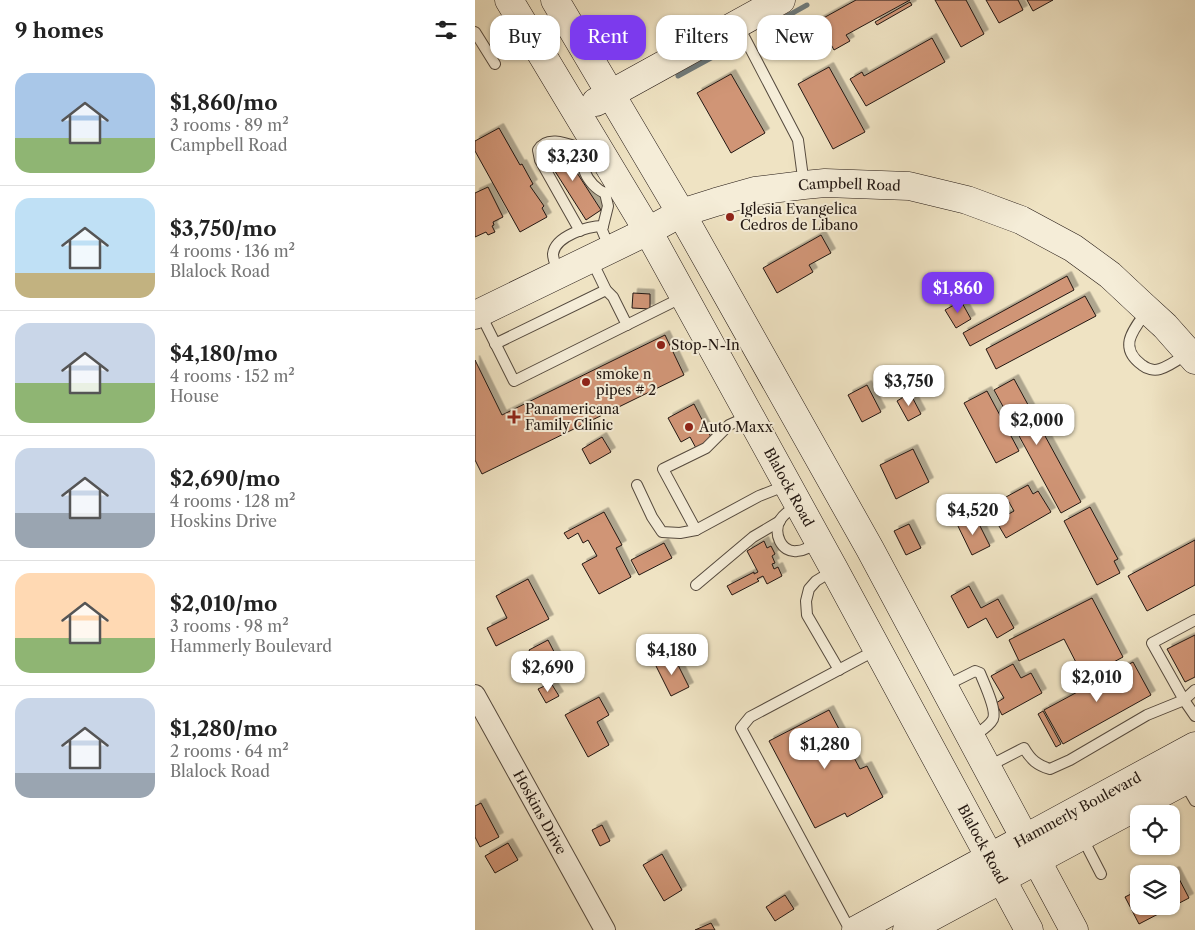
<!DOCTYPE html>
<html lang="en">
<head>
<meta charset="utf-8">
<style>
	:root { --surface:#fff; --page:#f6f6f6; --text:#222; --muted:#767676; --line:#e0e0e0; --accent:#7c3aed }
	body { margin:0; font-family:"Libre Caslon Text",serif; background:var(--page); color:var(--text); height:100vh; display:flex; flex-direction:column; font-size:19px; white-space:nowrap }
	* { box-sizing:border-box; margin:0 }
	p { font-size:16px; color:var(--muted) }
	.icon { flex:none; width:28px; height:28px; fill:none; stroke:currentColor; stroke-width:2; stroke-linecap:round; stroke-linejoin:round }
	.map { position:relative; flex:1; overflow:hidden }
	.sheet { display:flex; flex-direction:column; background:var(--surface); width:475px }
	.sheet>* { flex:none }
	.banner { position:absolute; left:15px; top:15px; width:475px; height:45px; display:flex; gap:10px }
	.controls { position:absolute; left:655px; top:805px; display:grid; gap:10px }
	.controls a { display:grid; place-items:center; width:50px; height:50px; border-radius:10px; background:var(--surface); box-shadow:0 1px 4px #0004; font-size:25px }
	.price { position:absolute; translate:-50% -42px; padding:0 11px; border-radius:10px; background:#fff; color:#222; font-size:16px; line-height:32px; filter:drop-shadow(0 1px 2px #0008) }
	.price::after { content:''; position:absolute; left:50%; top:30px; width:15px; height:11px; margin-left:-8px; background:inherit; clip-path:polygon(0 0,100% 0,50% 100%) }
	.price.on { background:var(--accent); color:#fff }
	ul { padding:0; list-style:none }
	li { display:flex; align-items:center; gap:15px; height:125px; padding:0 15px }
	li+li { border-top:1px solid var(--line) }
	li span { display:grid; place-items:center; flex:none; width:140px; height:100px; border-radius:15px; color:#555 }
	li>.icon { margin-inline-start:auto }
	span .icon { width:60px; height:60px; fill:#fffc; stroke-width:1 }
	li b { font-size:21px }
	h2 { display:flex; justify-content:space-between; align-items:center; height:60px; padding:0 15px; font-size:21px }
	.pill { padding:0 18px; border-radius:15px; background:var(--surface); box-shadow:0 1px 4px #0004; font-size:18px; line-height:45px }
	.pill.on { background:var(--accent); color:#fff }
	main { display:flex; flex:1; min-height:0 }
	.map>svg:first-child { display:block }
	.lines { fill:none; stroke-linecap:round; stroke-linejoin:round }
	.stream { stroke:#6e797a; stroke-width:5 }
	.building { fill:#d09576; stroke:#221712; filter:url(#shadow) }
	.lane-casing { stroke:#554a3e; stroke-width:12 }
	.street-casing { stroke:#554a3e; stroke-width:22 }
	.secondary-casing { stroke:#221712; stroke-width:29 }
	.lane { stroke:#f5edd8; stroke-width:10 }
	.street { stroke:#f5edd8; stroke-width:20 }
	.secondary { stroke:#f5edd8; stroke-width:28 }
	.poi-dot { fill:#8f2418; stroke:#f5edd8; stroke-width:2 }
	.labels { text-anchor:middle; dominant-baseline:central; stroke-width:4; stroke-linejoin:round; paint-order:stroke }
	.street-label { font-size:14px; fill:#221712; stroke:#f5edd8 }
	.poi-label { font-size:14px; fill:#221712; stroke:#f5edd8; text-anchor:start }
</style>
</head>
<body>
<main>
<section class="sheet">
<h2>9 homes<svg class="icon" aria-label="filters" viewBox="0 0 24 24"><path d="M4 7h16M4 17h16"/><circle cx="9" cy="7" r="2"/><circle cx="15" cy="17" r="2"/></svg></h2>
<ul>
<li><span style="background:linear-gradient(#a9c7e8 65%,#8fb573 0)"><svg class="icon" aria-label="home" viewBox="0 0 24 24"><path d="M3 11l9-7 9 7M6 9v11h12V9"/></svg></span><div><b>$1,860/mo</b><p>3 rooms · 89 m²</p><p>Campbell Road</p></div></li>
<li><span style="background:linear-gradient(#bfe0f5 75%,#c2b280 0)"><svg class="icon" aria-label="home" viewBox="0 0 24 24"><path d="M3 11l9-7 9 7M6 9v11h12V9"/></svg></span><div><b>$3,750/mo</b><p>4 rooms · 136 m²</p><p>Blalock Road</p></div></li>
<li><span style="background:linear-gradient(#c9d6e8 60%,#8fb573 0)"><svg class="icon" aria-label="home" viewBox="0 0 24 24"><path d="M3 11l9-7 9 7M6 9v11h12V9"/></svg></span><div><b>$4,180/mo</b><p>4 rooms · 152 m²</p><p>House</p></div></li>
<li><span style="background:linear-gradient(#c9d6e8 65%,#9aa5b1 0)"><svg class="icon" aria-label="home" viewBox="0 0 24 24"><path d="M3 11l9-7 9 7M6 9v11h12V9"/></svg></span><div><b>$2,690/mo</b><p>4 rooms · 128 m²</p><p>Hoskins Drive</p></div></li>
<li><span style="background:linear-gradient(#ffd9b3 65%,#8fb573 0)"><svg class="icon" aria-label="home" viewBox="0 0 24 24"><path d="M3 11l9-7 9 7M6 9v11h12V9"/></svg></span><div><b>$2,010/mo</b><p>3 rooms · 98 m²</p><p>Hammerly Boulevard</p></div></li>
<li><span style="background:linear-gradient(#c9d6e8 75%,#9aa5b1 0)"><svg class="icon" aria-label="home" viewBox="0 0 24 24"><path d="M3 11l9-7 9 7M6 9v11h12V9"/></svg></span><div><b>$1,280/mo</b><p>2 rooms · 64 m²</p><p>Blalock Road</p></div></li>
</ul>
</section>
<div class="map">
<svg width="720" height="930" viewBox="0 0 720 930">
	<defs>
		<filter id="shadow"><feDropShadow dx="4.5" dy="-4.5" stdDeviation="0" flood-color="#0004"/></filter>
	</defs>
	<rect width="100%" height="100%" fill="#efe3c3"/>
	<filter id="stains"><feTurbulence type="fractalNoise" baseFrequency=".004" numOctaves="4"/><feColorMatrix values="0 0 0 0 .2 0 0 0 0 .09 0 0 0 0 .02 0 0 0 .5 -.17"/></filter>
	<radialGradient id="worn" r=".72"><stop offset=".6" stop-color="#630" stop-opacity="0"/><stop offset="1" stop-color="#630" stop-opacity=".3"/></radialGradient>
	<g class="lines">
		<g class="stream">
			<path d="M289,29L332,5"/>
			<path d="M203,76L258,46"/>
		</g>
	</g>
	<g class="building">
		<path d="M381,0H435L371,35L375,41L359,50L343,21Z"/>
		<path d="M460,0H491L509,34L486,47Z"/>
		<path d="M511,0H543L548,10L524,23Z"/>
		<path d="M552,0H578L558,11Z"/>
		<path d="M435,2L437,5L402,25L400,22Z"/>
		<path d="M457,38L470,62L391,106L375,79L387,72L389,76Z"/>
		<path d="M354,67L390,132L358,149L323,84Z"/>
		<path d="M256,74L290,133L256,153L222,93Z"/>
		<path d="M24,128L45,165L47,164L58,184L55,186L69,206L67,208L72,217L45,232L0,151V141Z"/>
		<path d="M84,145L126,210L111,220L69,154Z"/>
		<path d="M13,187L28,217L18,222L19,225L17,226L20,232L13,235L11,232L0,237V193Z"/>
		<path d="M346,235L356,253L334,265L338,272L302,293L288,268Z"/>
		<path d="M592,276L599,290L495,346L488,333Z"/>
		<path d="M158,293L175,294V309L157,308Z"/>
		<path d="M610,296L621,316L521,369L511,349Z"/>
		<path d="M486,301L496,319L481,328L470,310Z"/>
		<path d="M190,335L209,375L7,474L0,460V360L27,415Z"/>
		<path d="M539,379L606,502L586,513L519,390Z"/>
		<path d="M392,385L406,412L387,422L373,395Z"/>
		<path d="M512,391L544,451L521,463L489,403Z"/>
		<path d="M435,393L446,414L433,421L422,401Z"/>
		<path d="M219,404L238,441L222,450L215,437L206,442L193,418Z"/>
		<path d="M127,437L136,452L115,464L107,449Z"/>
		<path d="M438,449L454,482L421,499L405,465Z"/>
		<path d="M553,485L558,494L563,491L576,512L531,538L521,521L539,511L531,497Z"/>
		<path d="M615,507L643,559L639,561L645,573L622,585L589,521Z"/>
		<path d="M129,512L147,545L141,548L156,577L124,594L107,564L122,556L113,540L108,543L103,533L93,539L89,533Z"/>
		<path d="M491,517L496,528L504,524L515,546L497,555L481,522Z"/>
		<path d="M434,524L446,548L431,555L419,531Z"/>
		<path d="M720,540V585L672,611L653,576Z"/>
		<path d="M289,541L292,548L296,546L300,554L297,556L300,563L297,564L299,569L303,567L307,576L292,584L288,576L282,579L284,581L257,595L252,586L279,572V574L283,572L272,551Z"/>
		<path d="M189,543L197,558L164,575L156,560Z"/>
		<path d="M53,579L74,619L21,646L12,628L32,618L21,596Z"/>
		<path d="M494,586L506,608L523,599L539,628L522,638L511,618L493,628L476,596Z"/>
		<path d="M617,598L648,657L609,678L589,639L544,661L534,640Z"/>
		<path d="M720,635V677L710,682L692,649Z"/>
		<path d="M73,640L90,673L69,684L54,650Z"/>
		<path d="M198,655L214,687L196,696L180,664Z"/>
		<path d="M658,662L676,695L588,744L569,710Z"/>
		<path d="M538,664L546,678L556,673L567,693L527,715L521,703L529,698L516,676Z"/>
		<path d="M76,683L84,696L71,703L63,689Z"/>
		<path d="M124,697L134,715L122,722L134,745L113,757L90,715Z"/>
		<path d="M354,710L385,769L392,766L408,797L372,817L370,813L340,828L294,741Z"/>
		<path d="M568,711L586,744L581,747L563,714Z"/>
		<path d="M6,803L24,837L5,847L0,837V806Z"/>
		<path d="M127,825L135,841L125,846L117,830Z"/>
		<path d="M33,843L43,860L20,873L10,856Z"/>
		<path d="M187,854L207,890L189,901L168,865Z"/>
		<path d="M700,871L714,898L664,924L650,897L664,890V906H696V874H694Z"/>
		<path d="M310,895L319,909L300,921L291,907Z"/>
		<path d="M236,923L240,930H220Z"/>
	</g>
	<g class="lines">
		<g class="lane-casing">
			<g id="lane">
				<path d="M263,25L323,140L329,185"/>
				<path d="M0,32L20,64"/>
				<path d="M117,147C98,160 113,186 130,193L146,187"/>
				<path d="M130,193L133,206L127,230L135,249"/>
				<path d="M105,231L65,160L63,150C73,133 97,146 112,150"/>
				<path d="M117,261L131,290L138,297L152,325"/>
				<path d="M84,273C82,267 78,261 78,254C80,236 113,226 128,226"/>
				<path d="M672,311C659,329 642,347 667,365C672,369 679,371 685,369C695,366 704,359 713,353"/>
				<path d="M5,313L39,381L208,297"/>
				<path d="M20,344L131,290"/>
				<path d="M162,485L177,517L187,532L205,533L221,530L284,496L312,485"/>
				<path d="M323,505C316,509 309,514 305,520C298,533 306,553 322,551C330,551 336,546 343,541"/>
				<path d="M221,530L188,469L231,448L254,425L274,416"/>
				<path d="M359,570L341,581L334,589L331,601L332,615L364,670"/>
				<path d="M221,585L278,537L305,521"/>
				<path d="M470,686L500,671L505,673C509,683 522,710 518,719C514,727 504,732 497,737"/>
				<path d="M720,690L709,700L720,716"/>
				<path d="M512,767L549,748C556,760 562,765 575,769L595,760L672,715L709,700L677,643L720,620"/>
				<path d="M709,782L720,801"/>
				<path d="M607,837L626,874"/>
				<path d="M375,930L266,728L275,717L401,650"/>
			</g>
		</g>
		<g class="street-casing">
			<g id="street">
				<path id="s1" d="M0,695L130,930"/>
			</g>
		</g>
		<g class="secondary-casing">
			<g id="secondary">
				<path id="s2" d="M34,0L173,231L359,569L554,930"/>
				<path d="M80,0L206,213L395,549L599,930"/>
				<path d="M121,102L306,0"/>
				<path id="s3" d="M0,315L173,231L206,213L241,202L280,191L329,185L350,183L434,186L492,200L546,220L598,248L635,275L666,304L690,326L720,360"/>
				<path id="s4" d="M381,930L720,746"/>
				<path d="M432,930L720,775"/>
			</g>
		</g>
		<use href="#lane" class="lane"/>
		<use href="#street" class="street"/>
		<use href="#secondary" class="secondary"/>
	</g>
	<g class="poi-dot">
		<circle cx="255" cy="217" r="5"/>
		<circle cx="186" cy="345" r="5"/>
		<circle cx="111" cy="382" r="5"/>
		<path d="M36.5 409.5h5v5h5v5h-5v5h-5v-5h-5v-5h5z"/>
		<circle cx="214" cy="427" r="5"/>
	</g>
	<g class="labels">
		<g class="street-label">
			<text stroke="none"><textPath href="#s3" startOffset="402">Campbell Road</textPath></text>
			<text stroke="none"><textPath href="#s2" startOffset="562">Blalock Road</textPath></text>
			<text stroke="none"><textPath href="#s4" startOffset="252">Hammerly Boulevard</textPath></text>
			<text stroke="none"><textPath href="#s1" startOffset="134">Hoskins Drive</textPath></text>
			<text stroke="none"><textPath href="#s2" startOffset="968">Blalock Road</textPath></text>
		</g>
		<g class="poi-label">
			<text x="265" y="209">Iglesia Evangelica<tspan x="265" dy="16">Cedros de Libano</tspan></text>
			<text x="196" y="345">Stop-N-In</text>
			<text x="121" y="374">smoke n<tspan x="121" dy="16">pipes # 2</tspan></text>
			<text x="50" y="409">Panamericana<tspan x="50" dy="16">Family Clinic</tspan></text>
			<text x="224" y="427">Auto Maxx</text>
		</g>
	</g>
	<rect width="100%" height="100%" filter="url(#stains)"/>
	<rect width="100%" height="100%" fill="url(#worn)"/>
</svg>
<div class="controls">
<a><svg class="icon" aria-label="locate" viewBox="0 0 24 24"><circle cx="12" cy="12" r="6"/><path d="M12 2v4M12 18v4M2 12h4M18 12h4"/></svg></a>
<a><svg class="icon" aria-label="layers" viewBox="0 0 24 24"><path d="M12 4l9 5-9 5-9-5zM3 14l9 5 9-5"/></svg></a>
</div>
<b class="price" style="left:98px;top:182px">$3,230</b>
<b class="price on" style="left:483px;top:314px">$1,860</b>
<b class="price" style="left:434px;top:407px">$3,750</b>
<b class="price" style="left:562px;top:446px">$2,000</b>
<b class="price" style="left:498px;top:536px">$4,520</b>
<b class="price" style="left:197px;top:676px">$4,180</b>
<b class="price" style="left:73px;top:693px">$2,690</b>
<b class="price" style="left:622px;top:703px">$2,010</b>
<b class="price" style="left:350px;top:770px">$1,280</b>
<div class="banner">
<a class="pill">Buy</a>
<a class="pill on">Rent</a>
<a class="pill">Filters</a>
<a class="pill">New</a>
</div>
</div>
</main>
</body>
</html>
